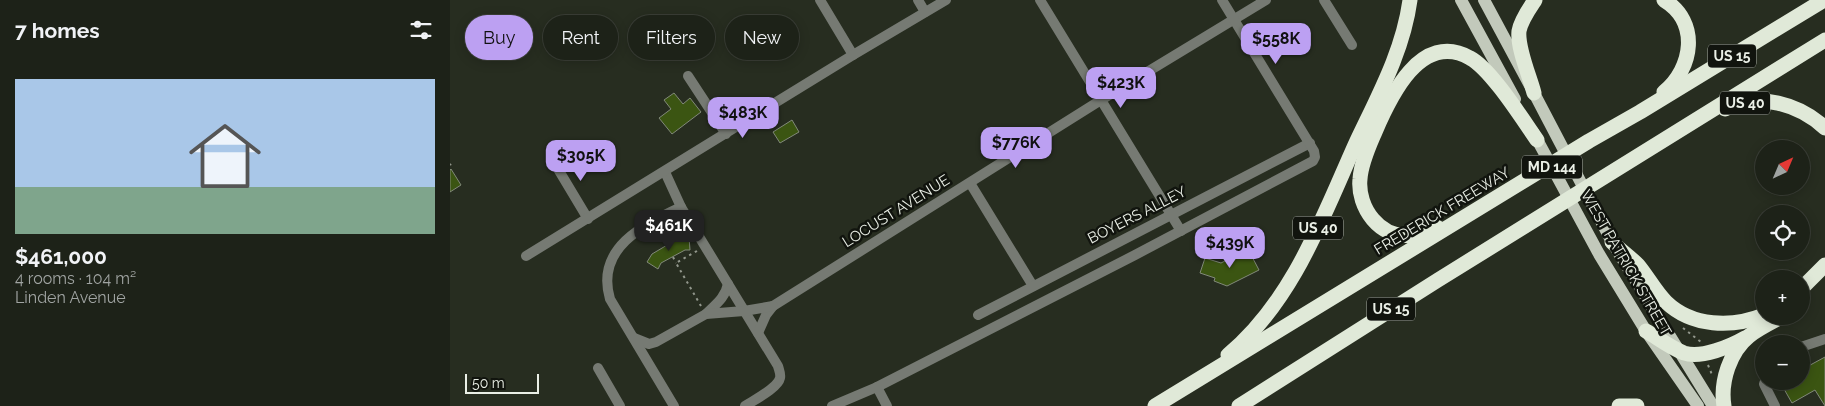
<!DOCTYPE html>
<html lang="en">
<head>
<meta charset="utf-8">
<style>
	:root { --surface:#1d2218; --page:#252a21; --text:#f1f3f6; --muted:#a0a4a2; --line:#3b3f37; --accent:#bca0f2 }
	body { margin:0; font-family:Raleway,sans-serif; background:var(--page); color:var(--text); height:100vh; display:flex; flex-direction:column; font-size:19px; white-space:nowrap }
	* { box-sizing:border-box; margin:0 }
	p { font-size:16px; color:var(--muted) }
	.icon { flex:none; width:28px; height:28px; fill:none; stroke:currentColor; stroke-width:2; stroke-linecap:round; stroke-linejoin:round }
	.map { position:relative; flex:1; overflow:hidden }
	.details { display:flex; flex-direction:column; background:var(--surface); width:450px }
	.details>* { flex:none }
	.top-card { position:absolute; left:15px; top:15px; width:475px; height:45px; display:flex; gap:10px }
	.needle { width:32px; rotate:44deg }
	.controls { position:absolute; left:1305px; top:140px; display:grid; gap:10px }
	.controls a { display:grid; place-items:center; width:55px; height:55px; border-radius:50%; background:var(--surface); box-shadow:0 2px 12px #0003,0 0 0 1px var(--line); font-size:25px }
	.scale { position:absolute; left:15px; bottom:12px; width:74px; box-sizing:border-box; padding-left:5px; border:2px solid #eaefe6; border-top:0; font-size:14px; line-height:18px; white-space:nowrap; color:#eaefe6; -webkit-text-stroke:4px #11140e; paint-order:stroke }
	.price { position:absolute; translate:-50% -42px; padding:0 11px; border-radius:10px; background:var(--accent); color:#111; font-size:16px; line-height:32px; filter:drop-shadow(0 1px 2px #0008) }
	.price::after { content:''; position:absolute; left:50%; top:30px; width:15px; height:11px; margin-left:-8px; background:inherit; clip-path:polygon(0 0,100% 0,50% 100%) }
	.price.selected { background:#222; color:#fff }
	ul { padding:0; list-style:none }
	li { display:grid; align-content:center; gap:10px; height:265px; padding:0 15px }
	li span { display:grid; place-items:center; height:155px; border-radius:0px; color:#555 }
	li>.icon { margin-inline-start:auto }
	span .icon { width:90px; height:90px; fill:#fffc; stroke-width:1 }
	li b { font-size:21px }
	h2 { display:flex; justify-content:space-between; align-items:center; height:60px; padding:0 15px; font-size:21px }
	.tag { padding:0 18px; border-radius:22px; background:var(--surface); box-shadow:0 2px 12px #0003,0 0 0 1px var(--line); font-size:18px; line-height:45px }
	.tag.selected { background:var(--accent); color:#111 }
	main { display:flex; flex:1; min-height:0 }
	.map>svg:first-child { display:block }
	.building { fill:#3b5512; stroke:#818979 }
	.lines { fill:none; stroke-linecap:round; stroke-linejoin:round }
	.path { stroke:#92978c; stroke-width:2; stroke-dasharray:2.5 4; stroke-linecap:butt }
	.minor { stroke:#767a73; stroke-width:10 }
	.major { stroke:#c2c9bb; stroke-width:12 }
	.highway { stroke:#e0e9d8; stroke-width:15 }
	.labels { text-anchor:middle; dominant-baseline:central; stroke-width:5; stroke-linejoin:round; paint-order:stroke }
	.shield { fill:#11140e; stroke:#a9ada5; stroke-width:1 }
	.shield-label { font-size:14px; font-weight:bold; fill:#eaefe6 }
	.street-label { font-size:15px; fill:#eaefe6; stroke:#11140e }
</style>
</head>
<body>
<main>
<section class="details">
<h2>7 homes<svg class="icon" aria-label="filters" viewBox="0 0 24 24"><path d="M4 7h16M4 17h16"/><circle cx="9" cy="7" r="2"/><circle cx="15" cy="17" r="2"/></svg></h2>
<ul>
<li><span style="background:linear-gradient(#a9c7e8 70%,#7fa58c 0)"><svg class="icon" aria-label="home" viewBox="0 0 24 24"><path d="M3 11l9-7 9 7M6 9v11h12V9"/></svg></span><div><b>$461,000</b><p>4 rooms · 104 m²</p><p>Linden Avenue</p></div></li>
</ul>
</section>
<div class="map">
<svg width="1375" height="406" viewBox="0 0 1375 406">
	<rect width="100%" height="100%" fill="#272d20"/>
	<g class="building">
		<path d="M224,93L233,104L240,98L251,112L222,134L209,118L221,109L214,100Z"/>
		<path d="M342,120L349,132L330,143L323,132Z"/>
		<path d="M1,169L11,185L0,192V170Z"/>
		<path d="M239,237L240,250H235L211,263L208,269L197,262L202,254L229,238Z"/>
		<path d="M798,249L809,270L777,286L764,281L765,278L750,273L755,258L771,263Z"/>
		<path d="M1375,357V406L1365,390L1342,403L1330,382L1351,381V370Z"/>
	</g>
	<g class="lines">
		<g class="path">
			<path d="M0,165L1,164"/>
			<path d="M247,251L226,263L251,306"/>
			<path d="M223,257L226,263"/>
			<path d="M1233,328L1251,342"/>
			<path d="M1258,365L1263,377"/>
		</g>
		<g class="minor">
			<path d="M370,0L403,55"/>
			<path d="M468,0L475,12"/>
			<path d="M590,0L731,231"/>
			<path d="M874,0L902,45"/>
			<path d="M238,76L276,134"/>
			<path d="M102,159L138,219"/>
			<path d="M215,172L231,207L328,366C329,370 331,374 330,378C328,388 304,400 295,406"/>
			<path d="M520,183L583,286"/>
			<path d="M76,256L403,55L496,0"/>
			<path d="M256,314C266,304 275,298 278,284"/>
			<path d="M528,315L860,143"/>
			<path d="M308,333L316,315L323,306L651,100L816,0"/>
			<path d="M184,338L199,344L206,342L256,314L294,311L323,306"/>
			<path d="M1351,347L1375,339"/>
			<path d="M148,368L170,406"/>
			<path d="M1315,381L1314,384L1325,406"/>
			<path d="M427,387L437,406"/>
			<path d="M224,406L160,299C145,248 193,225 231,207"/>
			<path d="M382,406L427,387L685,255L863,161L865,157L864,151L772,0"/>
		</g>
		<g class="major">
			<path d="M1011,0L1065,99"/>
			<path d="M1034,0L1084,93L1162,242L1263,406"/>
			<path d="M1083,132L1149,254L1196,331L1248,406"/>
		</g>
		<g class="highway">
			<path d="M1214,0C1250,22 1243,68 1214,92"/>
			<path d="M1084,93C1080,77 1067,48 1069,31C1071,20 1079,9 1085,0"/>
			<path d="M1275,109C1309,92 1349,104 1375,128"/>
			<path d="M987,227C979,230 970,234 962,235C930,240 907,207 910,179C911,163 919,146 925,132C940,97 971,30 1020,58C1041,69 1073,120 1087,140"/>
			<path d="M1162,242C1170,250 1180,257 1188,265C1198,277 1205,291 1216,302C1242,327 1282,328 1314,315"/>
			<path d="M1351,289L1375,265"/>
			<path d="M1196,331C1208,338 1221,348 1234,353C1251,359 1281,346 1295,338"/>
			<path d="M778,355C842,302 872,219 905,145C927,98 953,52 960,0"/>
			<path d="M705,406L1139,141L1190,112L1374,0"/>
			<path d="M789,406L988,280L1375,40"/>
			<path d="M1169,406H1187"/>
			<path d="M1274,406C1270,382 1280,351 1299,336C1309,328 1322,322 1333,316"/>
		</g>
	</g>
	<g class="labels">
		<g class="shield">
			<rect x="1258" y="44.5" width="48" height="23" rx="4"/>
			<rect x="1270" y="91.5" width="50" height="23" rx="4"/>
			<rect x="1072" y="155.5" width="60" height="23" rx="4"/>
			<rect x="843" y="216.5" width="50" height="23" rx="4"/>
			<rect x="917" y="297.5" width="48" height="23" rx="4"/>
		</g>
		<g class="shield-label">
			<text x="1282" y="56">US 15</text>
			<text x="1295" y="103">US 40</text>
			<text x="1102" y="167">MD 144</text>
			<text x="868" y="228">US 40</text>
			<text x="941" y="309">US 15</text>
		</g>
		<g class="street-label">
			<text transform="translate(446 211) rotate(-32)">LOCUST AVENUE</text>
			<text transform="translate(992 211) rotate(-31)">FREDERICK FREEWAY</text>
			<text transform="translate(687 215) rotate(-27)">BOYERS ALLEY</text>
			<text transform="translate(1176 263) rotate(60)">WEST PATRICK STREET</text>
		</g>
	</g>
</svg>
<div class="controls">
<a><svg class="needle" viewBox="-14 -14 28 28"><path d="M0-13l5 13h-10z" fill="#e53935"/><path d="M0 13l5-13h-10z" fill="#a0a4a2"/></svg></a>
<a><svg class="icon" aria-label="locate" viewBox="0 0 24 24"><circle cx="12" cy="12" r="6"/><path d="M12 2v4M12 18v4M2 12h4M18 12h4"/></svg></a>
<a>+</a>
<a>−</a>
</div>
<div class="scale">50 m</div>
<b class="price" style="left:826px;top:65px">$558K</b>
<b class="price" style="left:671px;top:109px">$423K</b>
<b class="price" style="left:293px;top:139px">$483K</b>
<b class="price" style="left:566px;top:169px">$776K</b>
<b class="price" style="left:131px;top:182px">$305K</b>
<b class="price selected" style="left:219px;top:252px">$461K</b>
<b class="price" style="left:780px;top:269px">$439K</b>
<div class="top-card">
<a class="tag selected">Buy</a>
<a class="tag">Rent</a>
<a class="tag">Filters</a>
<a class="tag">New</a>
</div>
</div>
</main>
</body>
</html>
